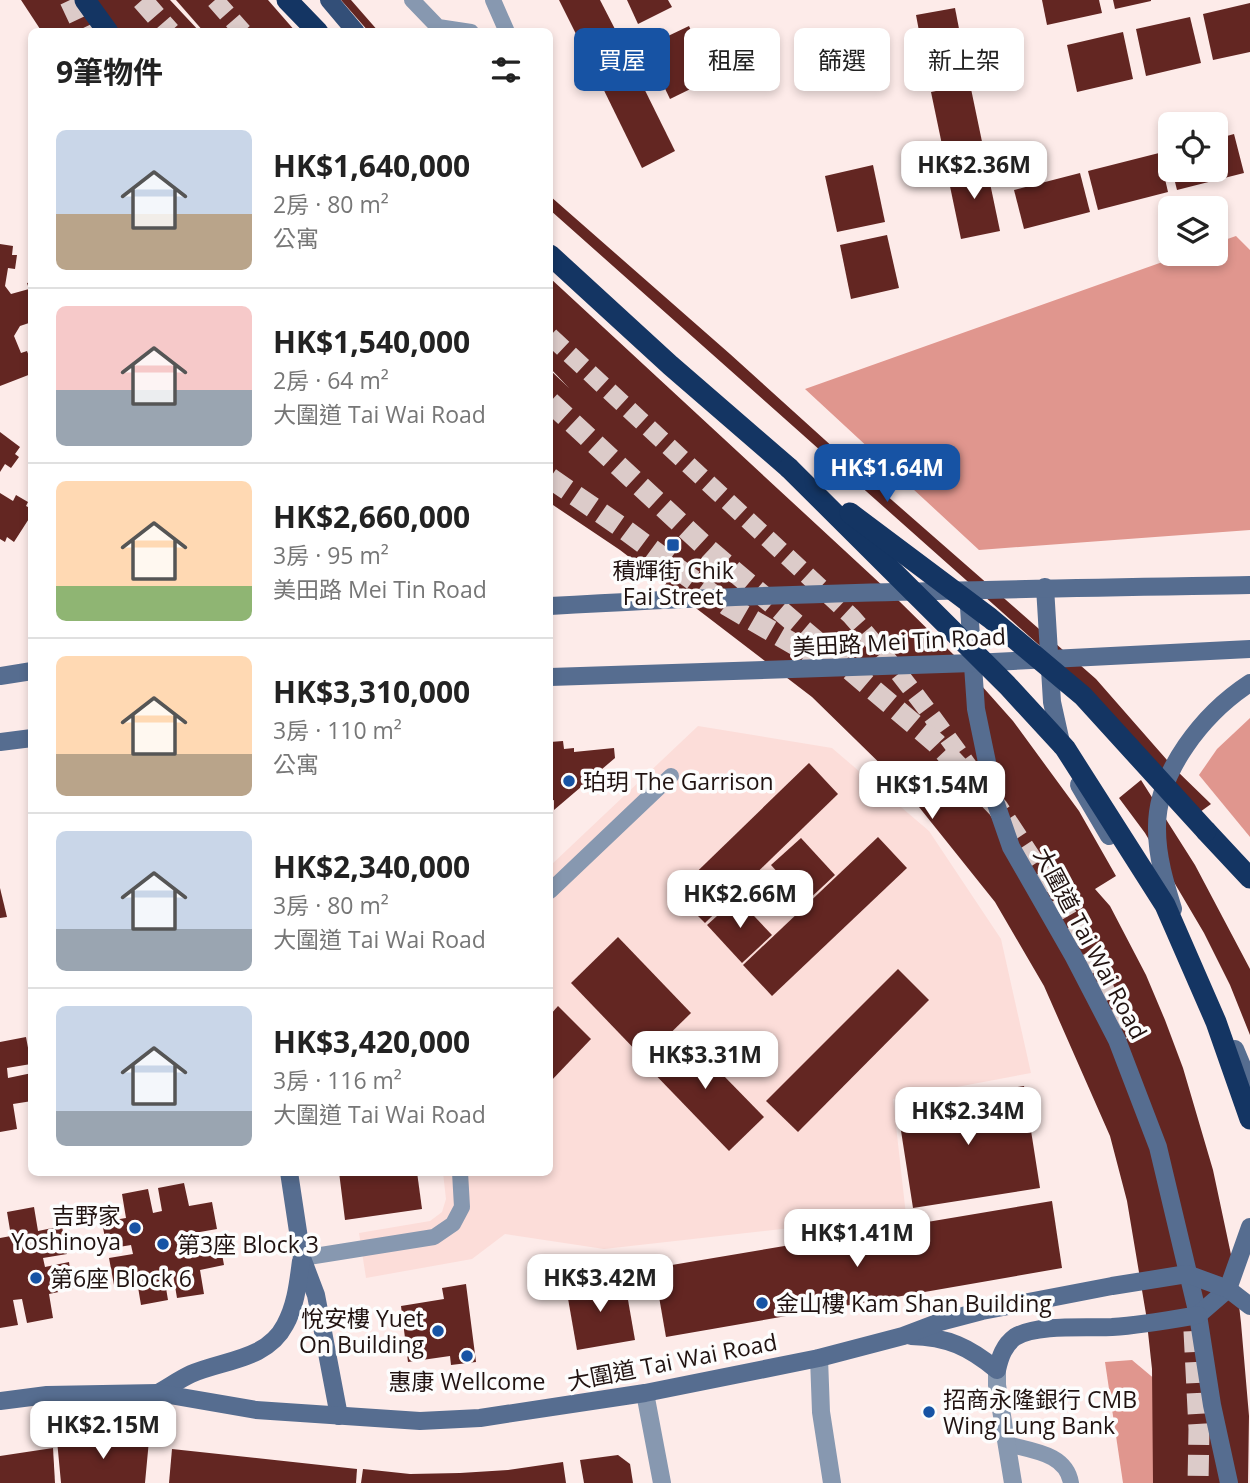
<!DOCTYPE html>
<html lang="zh-TW">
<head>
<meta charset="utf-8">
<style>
	:root { --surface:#fff; --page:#f6f6f6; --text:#222; --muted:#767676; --line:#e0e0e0; --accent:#1753a4 }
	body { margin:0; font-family:"Open Sans","Noto Sans TC",sans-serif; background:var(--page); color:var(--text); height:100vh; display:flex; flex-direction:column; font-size:26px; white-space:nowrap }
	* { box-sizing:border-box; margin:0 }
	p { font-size:23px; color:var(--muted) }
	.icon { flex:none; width:38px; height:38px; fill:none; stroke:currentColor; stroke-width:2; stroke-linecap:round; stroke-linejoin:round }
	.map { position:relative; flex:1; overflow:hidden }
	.drawer { position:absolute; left:28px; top:28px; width:525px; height:1148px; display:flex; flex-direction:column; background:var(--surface); border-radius:10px; box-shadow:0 4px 10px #0003 }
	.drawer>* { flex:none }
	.guide { position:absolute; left:574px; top:28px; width:570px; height:63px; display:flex; gap:14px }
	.controls { position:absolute; left:1158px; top:112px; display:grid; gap:14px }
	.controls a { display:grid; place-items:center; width:70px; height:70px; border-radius:10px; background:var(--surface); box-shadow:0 4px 10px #0003; font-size:35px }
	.price { position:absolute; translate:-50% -60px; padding:0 16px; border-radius:14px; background:#fff; color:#222; font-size:23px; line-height:46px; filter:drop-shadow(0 2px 4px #0008) }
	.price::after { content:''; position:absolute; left:50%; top:42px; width:21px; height:16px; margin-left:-10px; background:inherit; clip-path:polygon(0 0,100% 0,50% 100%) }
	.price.on { background:var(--accent); color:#fff }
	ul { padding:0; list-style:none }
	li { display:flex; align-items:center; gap:21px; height:175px; padding:0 28px }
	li+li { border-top:2px solid var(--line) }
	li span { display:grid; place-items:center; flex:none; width:196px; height:140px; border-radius:10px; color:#555 }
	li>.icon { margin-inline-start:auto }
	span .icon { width:84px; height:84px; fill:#fffc; stroke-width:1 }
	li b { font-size:30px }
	h2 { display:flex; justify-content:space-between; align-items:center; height:84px; padding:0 28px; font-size:30px }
	.chip { padding:0 24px; border-radius:10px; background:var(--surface); box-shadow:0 4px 10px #0003; font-size:24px; line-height:63px }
	.chip.on { background:var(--accent); color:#fff }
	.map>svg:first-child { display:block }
	.built { fill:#fcddd9 }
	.forest { fill:#e0968e }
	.building { fill:#632622 }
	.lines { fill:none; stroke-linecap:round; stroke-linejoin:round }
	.primary-tunnel { stroke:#dccbc9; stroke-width:18; stroke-dasharray:18 9; stroke-linecap:butt }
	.highway-tunnel { stroke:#dccbc9; stroke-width:21; stroke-dasharray:21 10; stroke-linecap:butt }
	.lane { stroke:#8798b0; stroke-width:16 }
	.street { stroke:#8798b0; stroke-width:18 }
	.secondary { stroke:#566d90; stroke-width:18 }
	.primary { stroke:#334f78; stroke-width:18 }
	.highway { stroke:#143563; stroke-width:21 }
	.highway-bridge { stroke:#143563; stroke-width:21 }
	.poi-dot { fill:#1753a4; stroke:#fdfdfd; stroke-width:2.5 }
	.labels { text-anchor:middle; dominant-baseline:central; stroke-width:7; stroke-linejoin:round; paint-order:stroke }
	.poi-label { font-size:23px; fill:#211311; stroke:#fdfdfd; text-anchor:start }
	.street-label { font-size:23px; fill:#211311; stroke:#fdfdfd }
</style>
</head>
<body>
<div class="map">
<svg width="1250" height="1483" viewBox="0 0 1250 1483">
	<rect width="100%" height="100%" fill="#fdebe9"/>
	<path class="built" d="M698,726L832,748L929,831L1001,939L1031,1073L893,1099L906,1215L604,1249L505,1234L472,1259L366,1278L359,1233L430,1221L442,1212L446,1199L443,1173L550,1172V866Z"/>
	<g class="forest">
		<path d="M1236,236L1250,250V530L979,550L805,389L1185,254H1216V243Z"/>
		<path d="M1250,718V837L1199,775L1217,749Z"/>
		<path d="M1132,1360L1169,1391L1192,1483H1123L1105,1362Z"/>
	</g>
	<g class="building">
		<path d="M21,0H170L200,32H42Z"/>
		<path d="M176,0H268L296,32H204Z"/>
		<path d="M341,0H351L379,32H369Z"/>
		<path d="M559,0H600L617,33L584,50Z"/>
		<path d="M627,0H668L672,7L638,24Z"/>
		<path d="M1042,0H1099L1102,13L1047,25Z"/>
		<path d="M1113,0H1151V1L1115,9Z"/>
		<path d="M1250,3V52L1213,60L1203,14Z"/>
		<path d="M955,8L968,75L929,84L916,15Z"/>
		<path d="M1190,17L1201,63L1146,76L1136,29Z"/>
		<path d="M689,26L713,78L670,99L645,47Z"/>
		<path d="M1123,32L1133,79L1077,92L1067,45Z"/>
		<path d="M628,56L675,151L642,168L595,72Z"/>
		<path d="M970,84L985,156L946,164L931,92Z"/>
		<path d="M1234,134L1244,173L1177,190L1172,170H1216V139Z"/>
		<path d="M1159,153L1168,192L1098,210L1088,171Z"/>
		<path d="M986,164L1000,231L961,239L947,172Z"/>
		<path d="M873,165L885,222L837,232L825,176Z"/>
		<path d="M1080,173L1090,212L1024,229L1014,190Z"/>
		<path d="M550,196L730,354L877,487L1096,679L1174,768L1211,804L1200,812L1084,685L550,210Z"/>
		<path d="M887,235L899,288L851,299L840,245Z"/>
		<path d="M0,244L13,246L12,255H17L15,269L8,268L5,286L11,294L29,289L27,283L32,282V322L20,326L14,336L21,353L27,351L32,364L28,366L31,374L0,386Z"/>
		<path d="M550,278L898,600L957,658L1013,721L1079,811L1116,876L1095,889L1110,906L1146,975L1165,1020L1183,1068L1213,1170L1236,1278L1241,1323L1249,1416L1248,1483H1153L1152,1369L1146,1314L1127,1201L1110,1136L1044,986L995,902L899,782L812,697L620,550L550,503V465L553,461L550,458V370L569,388L550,368Z"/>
		<path d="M0,432L20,447L15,454L19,457L11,468L5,464L0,472Z"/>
		<path d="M0,493L13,501L16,495L28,502L26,506L32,509V514L14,542L7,537L5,542L0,539Z"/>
		<path d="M563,741L564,749L574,748V752L614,748L615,758L554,810V800L550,801V742Z"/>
		<path d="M809,763L838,794L705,923L675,893Z"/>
		<path d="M1141,780L1195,865L1250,969V1035L1230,985L1204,933L1145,833L1119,798Z"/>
		<path d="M878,837L907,868L772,996L743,965Z"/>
		<path d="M801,838L835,875L805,903L771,865Z"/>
		<path d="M0,888L7,917L0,918Z"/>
		<path d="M737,898L772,935L742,963L707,925Z"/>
		<path d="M618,937L691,1013L644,1059L571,983Z"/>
		<path d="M898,969L929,1000L798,1132L766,1101Z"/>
		<path d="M558,1006L591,1039L550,1082V1015Z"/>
		<path d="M680,1031L764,1117L729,1151L645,1064Z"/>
		<path d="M26,1037L31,1064L7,1068L8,1078L32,1073V1101L13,1104L17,1129L0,1132V1042Z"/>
		<path d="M1024,1086L1040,1188L913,1208L897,1105Z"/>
		<path d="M339,1172H417L422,1209L345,1220Z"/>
		<path d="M184,1183L189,1206L212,1202L217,1229L194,1233L195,1242L219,1238L224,1265L200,1270L204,1294L177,1298L173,1274L164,1276L168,1300L141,1305L137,1281L114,1285L109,1258L133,1254L131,1245L107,1249L102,1222L126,1218L122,1194L148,1189L153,1213L162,1211L158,1188Z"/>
		<path d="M1052,1201L1062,1268L666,1337L654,1268Z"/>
		<path d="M34,1207L38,1231L62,1226L67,1254L43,1258L45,1267L69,1262L73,1289L49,1294L53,1318L27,1323L22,1299L13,1300L18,1325L0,1328V1238L11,1236L7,1212Z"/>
		<path d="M624,1277L635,1340L577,1350L566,1287Z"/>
		<path d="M466,1284L476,1362L451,1365L450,1356L408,1362L401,1306L444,1299L442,1288Z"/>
		<path d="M57,1440H149L145,1483H61Z"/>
		<path d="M53,1448L55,1483H0V1456Z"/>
		<path d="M172,1449L357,1469L356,1483H169Z"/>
		<path d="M618,1455L630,1464L633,1483H584L580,1460Z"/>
		<path d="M563,1462L566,1483H361L363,1469L410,1474L460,1473L508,1470Z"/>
	</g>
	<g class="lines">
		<g class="primary-tunnel">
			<path d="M215,0L243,32"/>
			<path d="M550,336L851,616C904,676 950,740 996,805"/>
		</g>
		<g class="highway-tunnel">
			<path d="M70,0L85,32"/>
			<path d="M142,0L170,32"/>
			<path d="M550,402L709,550L936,743L998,808L1051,889L1073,927L1108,998L1123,1040"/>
			<path d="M550,478L624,529L728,606L825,662"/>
			<path d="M1194,1331L1199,1429L1198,1483"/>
		</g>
		<g class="lane">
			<path d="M412,0L438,27L471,32"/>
			<path d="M493,0L507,32"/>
			<path d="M550,891L671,776"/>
			<path d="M302,1258L434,1237L453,1224L462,1207L460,1172"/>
			<path d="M1007,1444C1032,1451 1066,1453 1071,1483"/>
		</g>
		<g class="street">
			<path d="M819,1358L821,1412L832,1483"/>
			<path d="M997,1370V1385L1013,1483"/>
			<path d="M645,1393L662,1483"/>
		</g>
		<g class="secondary">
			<path d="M1045,587L1052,702L1062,747"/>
			<path d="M968,593L976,709L995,801L1011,847L1074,957L1117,1040L1158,1147L1198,1315L1212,1405L1229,1483"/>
			<path d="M550,606C783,592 1016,589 1250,585"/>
			<path d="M0,676L32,671"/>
			<path d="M550,677L973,663L1250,649"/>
			<path d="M0,742L32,738"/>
			<path d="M1079,785L1109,836"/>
			<path d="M1173,909C1165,883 1157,857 1157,829C1156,772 1204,713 1250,683"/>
			<path d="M1235,1049L1250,1085"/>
			<path d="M289,1172L302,1258L316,1295L339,1416"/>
			<path d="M1198,1315L1228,1289L1250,1227"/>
			<path d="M911,1336C948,1337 969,1347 997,1370C1000,1357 1004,1345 1015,1337C1036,1324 1086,1328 1112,1327C1141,1325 1169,1320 1198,1315"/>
			<path d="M158,1393C169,1387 180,1379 191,1374C223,1360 267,1360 285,1325C296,1305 298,1283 301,1261"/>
			<path d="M0,1401L47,1395L158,1393L256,1410L420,1421L480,1418L645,1393L819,1358L903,1336L940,1322L982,1311L1112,1286L1187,1274L1228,1289L1250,1306"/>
		</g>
		<path class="primary" d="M329,0L356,32"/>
		<g class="highway">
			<path d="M85,0L108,32"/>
			<path d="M287,0L318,32"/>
			<path d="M550,255L670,365L789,468"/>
			<path d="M1206,831L1250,878"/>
		</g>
		<g class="highway-bridge">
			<path d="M789,468L1007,685L1065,748L1165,905L1216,1022L1250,1119"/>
			<path d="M850,513L990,618L1083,696L1206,831"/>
		</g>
	</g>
	<g class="poi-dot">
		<rect x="666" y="538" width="14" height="14" rx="3.5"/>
		<circle cx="569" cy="781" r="7"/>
		<circle cx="135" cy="1228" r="7"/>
		<circle cx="163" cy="1244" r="7"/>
		<circle cx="36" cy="1278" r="7"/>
		<circle cx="762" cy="1303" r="7"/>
		<circle cx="438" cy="1331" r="7"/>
		<circle cx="467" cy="1356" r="7"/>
		<circle cx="929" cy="1412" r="7"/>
	</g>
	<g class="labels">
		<g class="poi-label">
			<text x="673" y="570" text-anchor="middle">積輝街 Chik<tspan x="673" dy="26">Fai Street</tspan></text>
			<text x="583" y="781">珀玥 The Garrison</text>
			<text x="121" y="1215" text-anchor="end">吉野家<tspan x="121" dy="26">Yoshinoya</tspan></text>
			<text x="177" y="1244">第3座 Block 3</text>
			<text x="50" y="1278">第6座 Block 6</text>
			<text x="776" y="1303">金山樓 Kam Shan Building</text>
			<text x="424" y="1318" text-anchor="end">悅安樓 Yuet<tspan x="424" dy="26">On Building</tspan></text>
			<text x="467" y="1381" text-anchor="middle">惠康 Wellcome</text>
			<text x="943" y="1399">招商永隆銀行 CMB<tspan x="943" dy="26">Wing Lung Bank</tspan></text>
		</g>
		<g class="street-label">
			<text transform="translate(899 641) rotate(-3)">美田路 Mei Tin Road</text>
			<text transform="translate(1091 943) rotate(62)">大圍道 Tai Wai Road</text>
			<text transform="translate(672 1361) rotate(-11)">大圍道 Tai Wai Road</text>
		</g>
	</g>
</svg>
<div class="controls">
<a><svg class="icon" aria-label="locate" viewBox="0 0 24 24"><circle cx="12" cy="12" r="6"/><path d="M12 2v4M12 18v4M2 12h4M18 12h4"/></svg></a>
<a><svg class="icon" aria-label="layers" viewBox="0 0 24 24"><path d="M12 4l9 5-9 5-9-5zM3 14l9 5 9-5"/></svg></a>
</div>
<b class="price" style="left:974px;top:201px">HK$2.36M</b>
<b class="price on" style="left:887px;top:504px">HK$1.64M</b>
<b class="price" style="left:932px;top:821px">HK$1.54M</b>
<b class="price" style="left:740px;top:930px">HK$2.66M</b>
<b class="price" style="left:705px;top:1091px">HK$3.31M</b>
<b class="price" style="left:968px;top:1147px">HK$2.34M</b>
<b class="price" style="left:857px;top:1269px">HK$1.41M</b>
<b class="price" style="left:600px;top:1314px">HK$3.42M</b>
<b class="price" style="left:103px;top:1461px">HK$2.15M</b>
<div class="guide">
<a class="chip on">買屋</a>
<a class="chip">租屋</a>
<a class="chip">篩選</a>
<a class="chip">新上架</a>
</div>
<section class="drawer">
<h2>9筆物件<svg class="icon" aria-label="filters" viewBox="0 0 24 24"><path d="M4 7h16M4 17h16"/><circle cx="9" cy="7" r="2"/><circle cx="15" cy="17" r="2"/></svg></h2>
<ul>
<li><span style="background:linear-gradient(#c9d6e8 60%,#b9a48a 0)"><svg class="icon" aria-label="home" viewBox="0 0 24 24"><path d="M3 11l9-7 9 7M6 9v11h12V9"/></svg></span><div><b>HK$1,640,000</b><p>2房 · 80 m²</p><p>公寓</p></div></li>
<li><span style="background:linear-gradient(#f6c9c9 60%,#9aa5b1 0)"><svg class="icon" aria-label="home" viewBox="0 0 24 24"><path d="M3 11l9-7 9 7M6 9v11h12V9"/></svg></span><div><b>HK$1,540,000</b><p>2房 · 64 m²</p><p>大圍道 Tai Wai Road</p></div></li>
<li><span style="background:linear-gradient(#ffd9b3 75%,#8fb573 0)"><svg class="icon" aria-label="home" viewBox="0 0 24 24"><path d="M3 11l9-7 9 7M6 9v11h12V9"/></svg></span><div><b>HK$2,660,000</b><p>3房 · 95 m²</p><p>美田路 Mei Tin Road</p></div></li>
<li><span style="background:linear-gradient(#ffd9b3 70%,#b9a48a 0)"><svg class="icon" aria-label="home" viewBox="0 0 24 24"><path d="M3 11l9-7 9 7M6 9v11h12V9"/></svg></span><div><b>HK$3,310,000</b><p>3房 · 110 m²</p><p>公寓</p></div></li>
<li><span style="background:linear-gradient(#c9d6e8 70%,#9aa5b1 0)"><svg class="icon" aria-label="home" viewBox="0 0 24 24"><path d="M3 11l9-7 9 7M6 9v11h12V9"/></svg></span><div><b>HK$2,340,000</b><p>3房 · 80 m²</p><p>大圍道 Tai Wai Road</p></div></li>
<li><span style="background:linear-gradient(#c9d6e8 75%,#9aa5b1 0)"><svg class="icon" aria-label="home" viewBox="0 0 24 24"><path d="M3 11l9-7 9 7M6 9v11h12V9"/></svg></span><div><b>HK$3,420,000</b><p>3房 · 116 m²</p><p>大圍道 Tai Wai Road</p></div></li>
</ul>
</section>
</div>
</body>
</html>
